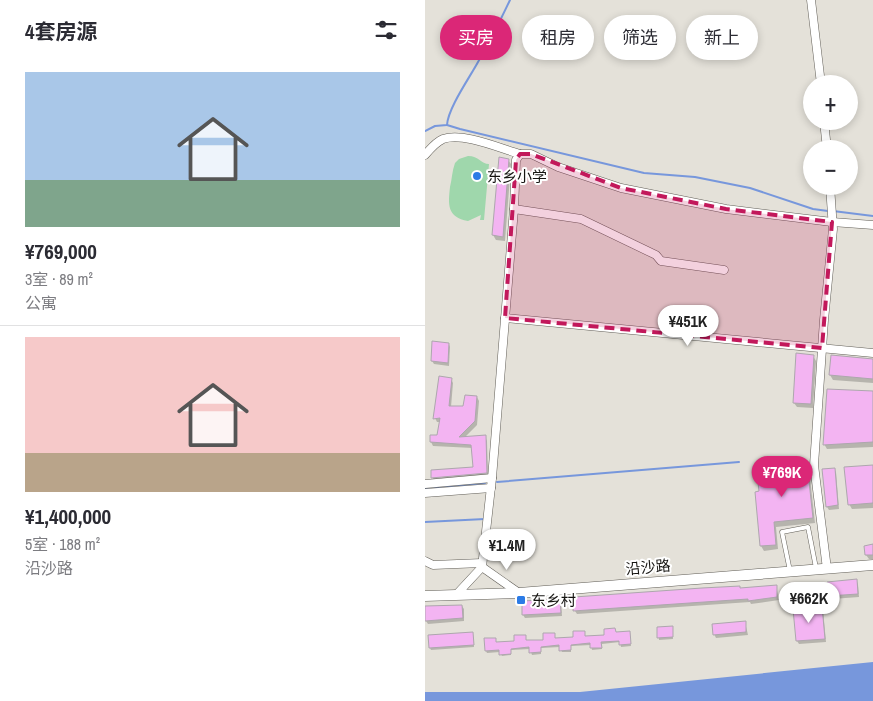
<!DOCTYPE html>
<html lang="zh">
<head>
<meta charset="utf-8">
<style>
	:root { --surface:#fff; --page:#f2f2f3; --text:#2b2b33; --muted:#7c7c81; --line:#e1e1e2; --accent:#db2777 }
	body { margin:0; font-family:"Archivo Narrow","Noto Sans SC",sans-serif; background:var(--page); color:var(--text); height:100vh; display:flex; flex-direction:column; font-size:19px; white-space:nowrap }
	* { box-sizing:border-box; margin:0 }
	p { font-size:16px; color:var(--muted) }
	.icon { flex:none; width:28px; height:28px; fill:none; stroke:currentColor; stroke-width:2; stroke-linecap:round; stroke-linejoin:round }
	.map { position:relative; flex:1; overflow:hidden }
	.details { display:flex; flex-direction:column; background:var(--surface); width:425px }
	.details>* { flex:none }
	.hud { position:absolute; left:15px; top:15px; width:358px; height:45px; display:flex; gap:10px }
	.tools { position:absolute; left:378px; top:75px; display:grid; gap:10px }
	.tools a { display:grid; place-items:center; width:55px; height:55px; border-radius:50%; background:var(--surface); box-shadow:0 2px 8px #0003; font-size:25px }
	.price { position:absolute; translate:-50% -42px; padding:0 11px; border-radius:18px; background:#fff; color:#222; font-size:16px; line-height:32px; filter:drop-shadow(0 1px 2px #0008) }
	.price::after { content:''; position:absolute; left:50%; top:30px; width:15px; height:11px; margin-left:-8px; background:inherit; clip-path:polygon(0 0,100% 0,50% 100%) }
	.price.active { background:var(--accent); color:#fff }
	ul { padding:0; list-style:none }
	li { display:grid; align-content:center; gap:10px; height:265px; padding:0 25px }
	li+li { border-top:1px solid var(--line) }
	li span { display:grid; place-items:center; height:155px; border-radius:0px; color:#555 }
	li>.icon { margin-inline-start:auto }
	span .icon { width:90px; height:90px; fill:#fffc; stroke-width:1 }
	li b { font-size:21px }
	h2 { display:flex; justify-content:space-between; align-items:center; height:60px; padding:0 25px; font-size:21px }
	.pill { padding:0 18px; border-radius:22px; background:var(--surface); box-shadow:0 2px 8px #0003; font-size:18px; line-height:45px }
	.pill.active { background:var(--accent); color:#fff }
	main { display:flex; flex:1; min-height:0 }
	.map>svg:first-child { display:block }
	.green { fill:#9fd7ac }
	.water { fill:#7797dc }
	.shadow { fill:#0003 }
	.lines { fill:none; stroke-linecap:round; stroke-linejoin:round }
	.stream { stroke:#7797dc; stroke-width:2 }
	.building { fill:#f3b4f2; stroke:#ada7ad }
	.lane-casing { stroke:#615e57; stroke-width:5 }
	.street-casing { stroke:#615e57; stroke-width:9 }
	.secondary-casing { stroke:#615e57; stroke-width:11 }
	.lane { stroke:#fff; stroke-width:4 }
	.street { stroke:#fff; stroke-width:8 }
	.secondary { stroke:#fff; stroke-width:10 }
	.marked { fill:#c2185b; fill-opacity:0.2; stroke:#c2185b; stroke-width:4; stroke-dasharray:10 6; stroke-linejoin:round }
	.poi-dot { fill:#2c7be6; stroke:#fff; stroke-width:2 }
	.labels { text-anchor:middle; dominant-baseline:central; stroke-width:4; stroke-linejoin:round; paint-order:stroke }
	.poi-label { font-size:15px; fill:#151411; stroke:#fff; text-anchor:start }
	.street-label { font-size:15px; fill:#151411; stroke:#fff }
</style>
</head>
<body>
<main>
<section class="details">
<h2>4套房源<svg class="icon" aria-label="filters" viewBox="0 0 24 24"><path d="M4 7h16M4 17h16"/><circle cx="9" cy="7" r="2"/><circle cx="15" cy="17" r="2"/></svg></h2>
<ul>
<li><span style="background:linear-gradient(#a9c7e8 70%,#7fa58c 0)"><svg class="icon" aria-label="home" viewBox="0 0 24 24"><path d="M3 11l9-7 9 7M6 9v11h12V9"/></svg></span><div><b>¥769,000</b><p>3室 · 89 m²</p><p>公寓</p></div></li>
<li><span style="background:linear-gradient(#f6c9c9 75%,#b9a48a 0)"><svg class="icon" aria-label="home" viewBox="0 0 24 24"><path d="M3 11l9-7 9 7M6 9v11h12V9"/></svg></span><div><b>¥1,400,000</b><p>5室 · 188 m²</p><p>沿沙路</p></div></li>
</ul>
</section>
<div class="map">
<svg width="448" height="701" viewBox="0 0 448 701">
	<rect width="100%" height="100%" fill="#e4e1d9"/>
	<path class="green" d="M43,156C54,156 56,164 64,164L59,220H55L56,215L43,221C22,217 23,205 25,187C27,179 27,171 30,163L34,159Z"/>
	<path class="water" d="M448,662V701H0V692H155Z"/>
	<g class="shadow">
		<path d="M83,160L86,164L80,241L71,240L68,235Z"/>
		<path d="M24,344L25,347L24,366L9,364L7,361Z"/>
		<path d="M388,356L391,361L388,408L372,407L369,403Z"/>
		<path d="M448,360V383L408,380L405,375Z"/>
		<path d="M26,379L28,383L26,407H40L52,397L54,401L52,425L39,438L60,437L62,441L63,477L10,481L7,477L50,468L48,448L8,446L6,442L13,436L15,422H12L10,418Z"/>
		<path d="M448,392V447L402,449L399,444Z"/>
		<path d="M381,465L384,469L390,523L351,527L353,549L339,551L336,546L331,493Z"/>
		<path d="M448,467V508L427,509L424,504Z"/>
		<path d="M409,469L411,472L414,509L404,510L402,507L399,470Z"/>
		<path d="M448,545V559H444L441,555Z"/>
		<path d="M431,580L433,584L434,597L407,599L403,583Z"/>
		<path d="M351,586L354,600L326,604L325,602L152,614L150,611L315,589Z"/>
		<path d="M134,600L136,603L137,616L100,618L98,615Z"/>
		<path d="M37,606L39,609V621L3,624L1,621Z"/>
		<path d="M397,607L398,610L401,642L374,644L372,641Z"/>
		<path d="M320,622L323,635L291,638L289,634Z"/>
		<path d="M247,628L248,639L234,640L233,629Z"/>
		<path d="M159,632L160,637L204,633L206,646L196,647L195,642L177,644V649L167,650L166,645L146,646V652H137L135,647L116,648V654L107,655L105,649L86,650V655L77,656L75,652L62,653L61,651L60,639H70L71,643L90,642L101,638V642L119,641L130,636V639L150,638Z"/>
		<path d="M48,634L49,647L6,650L5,648Z"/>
	</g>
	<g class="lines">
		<g class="stream">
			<path d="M22,125L35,129L219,173L270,177L325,188L388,209L403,211"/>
			<path d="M0,131L10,126L22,125C23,108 45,77 53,62C65,42 75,21 85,0"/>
			<path d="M408,211L448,216"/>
			<path d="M72,482L314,462"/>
			<path d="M0,489L60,483"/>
			<path d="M0,522L60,519"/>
		</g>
	</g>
	<g class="building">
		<path d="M74,157L84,159L78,237L67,235Z"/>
		<path d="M7,341L24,343L23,363L6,361Z"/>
		<path d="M371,353L389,355L386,404L368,403Z"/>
		<path d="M406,355L448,359V379L404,375Z"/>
		<path d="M14,376L27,378L24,406H38L40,395L52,396L50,421L34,437L61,435L62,473L6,478V470L48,467L46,445L5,442V435H12L15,418L8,419Z"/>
		<path d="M402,389L448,391V442L398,445Z"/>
		<path d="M382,463L388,518L349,522L351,545L335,546L330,492L334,491L331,466Z"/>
		<path d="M448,465V503L423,505L419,467Z"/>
		<path d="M410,468L413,505L401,507L397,469Z"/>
		<path d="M448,544V555H440L439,546Z"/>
		<path d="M432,579L433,594L403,596L402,582Z"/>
		<path d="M352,585V597L323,601V599L148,611L149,597L277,588L315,586V588Z"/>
		<path d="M135,599L136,613L97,615V601Z"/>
		<path d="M37,605L38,618L0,621V606Z"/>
		<path d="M397,606L400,639L371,641L368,609Z"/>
		<path d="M321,621V632L288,635L287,624Z"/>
		<path d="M248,626V637L232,638V627Z"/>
		<path d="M190,628L191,632L205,631L206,644L194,645V641L176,642L177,648H165V643L146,645V650L134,651V645L116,647V652L104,653V647L86,649V654L74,655V650L60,651L59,638H71V642L89,641V635H101V640H118V633H130V638L148,637V631H160V636L179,635V629Z"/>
		<path d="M48,632L49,645L4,648L3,635Z"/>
	</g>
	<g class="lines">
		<g class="lane-casing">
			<path id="lane" d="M365,571L357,532L383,527L391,568"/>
		</g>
		<g class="street-casing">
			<g id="street">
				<path d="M386,0L396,84"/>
				<path d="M399,121L402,149"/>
				<path d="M0,155C5,149 11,142 18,139C38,132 74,148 95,154"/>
				<path d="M89,209L156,219L231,255L236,261L299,270"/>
				<path d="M80,318L448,353"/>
				<path d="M0,484L67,478"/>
				<path d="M0,493L66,488"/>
				<path d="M0,561L8,565L57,563"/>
				<path d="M57,567L94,593"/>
				<path d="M402,569L389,465L399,320L408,229L405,186"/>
				<path d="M31,595L57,567L67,478L89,209L91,160L95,154H106L133,167L196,188L301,209L407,222L448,225"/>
			</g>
		</g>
		<g class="secondary-casing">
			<path id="secondary" d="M0,596L94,593L448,565"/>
		</g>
		<use href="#lane" class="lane"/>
		<use href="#street" class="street"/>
		<use href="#secondary" class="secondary"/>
	</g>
	<path class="marked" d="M95,154H106L196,188L301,209L407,222L397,348L80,318L91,160Z"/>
	<g class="poi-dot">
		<circle cx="52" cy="176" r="5"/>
		<rect x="91" y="595" width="10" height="10" rx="2.5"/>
	</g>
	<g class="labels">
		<g class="poi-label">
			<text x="62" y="176">东乡小学</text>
			<text x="106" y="600">东乡村</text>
		</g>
		<g class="street-label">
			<text transform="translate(223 567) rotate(-5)">沿沙路</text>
		</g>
	</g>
</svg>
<div class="tools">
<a>+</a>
<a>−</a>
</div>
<b class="price" style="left:263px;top:347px">¥451K</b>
<b class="price active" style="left:357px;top:498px">¥769K</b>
<b class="price" style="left:82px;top:571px">¥1.4M</b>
<b class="price" style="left:384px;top:624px">¥662K</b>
<div class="hud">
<a class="pill active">买房</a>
<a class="pill">租房</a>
<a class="pill">筛选</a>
<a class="pill">新上</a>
</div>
</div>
</main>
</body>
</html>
